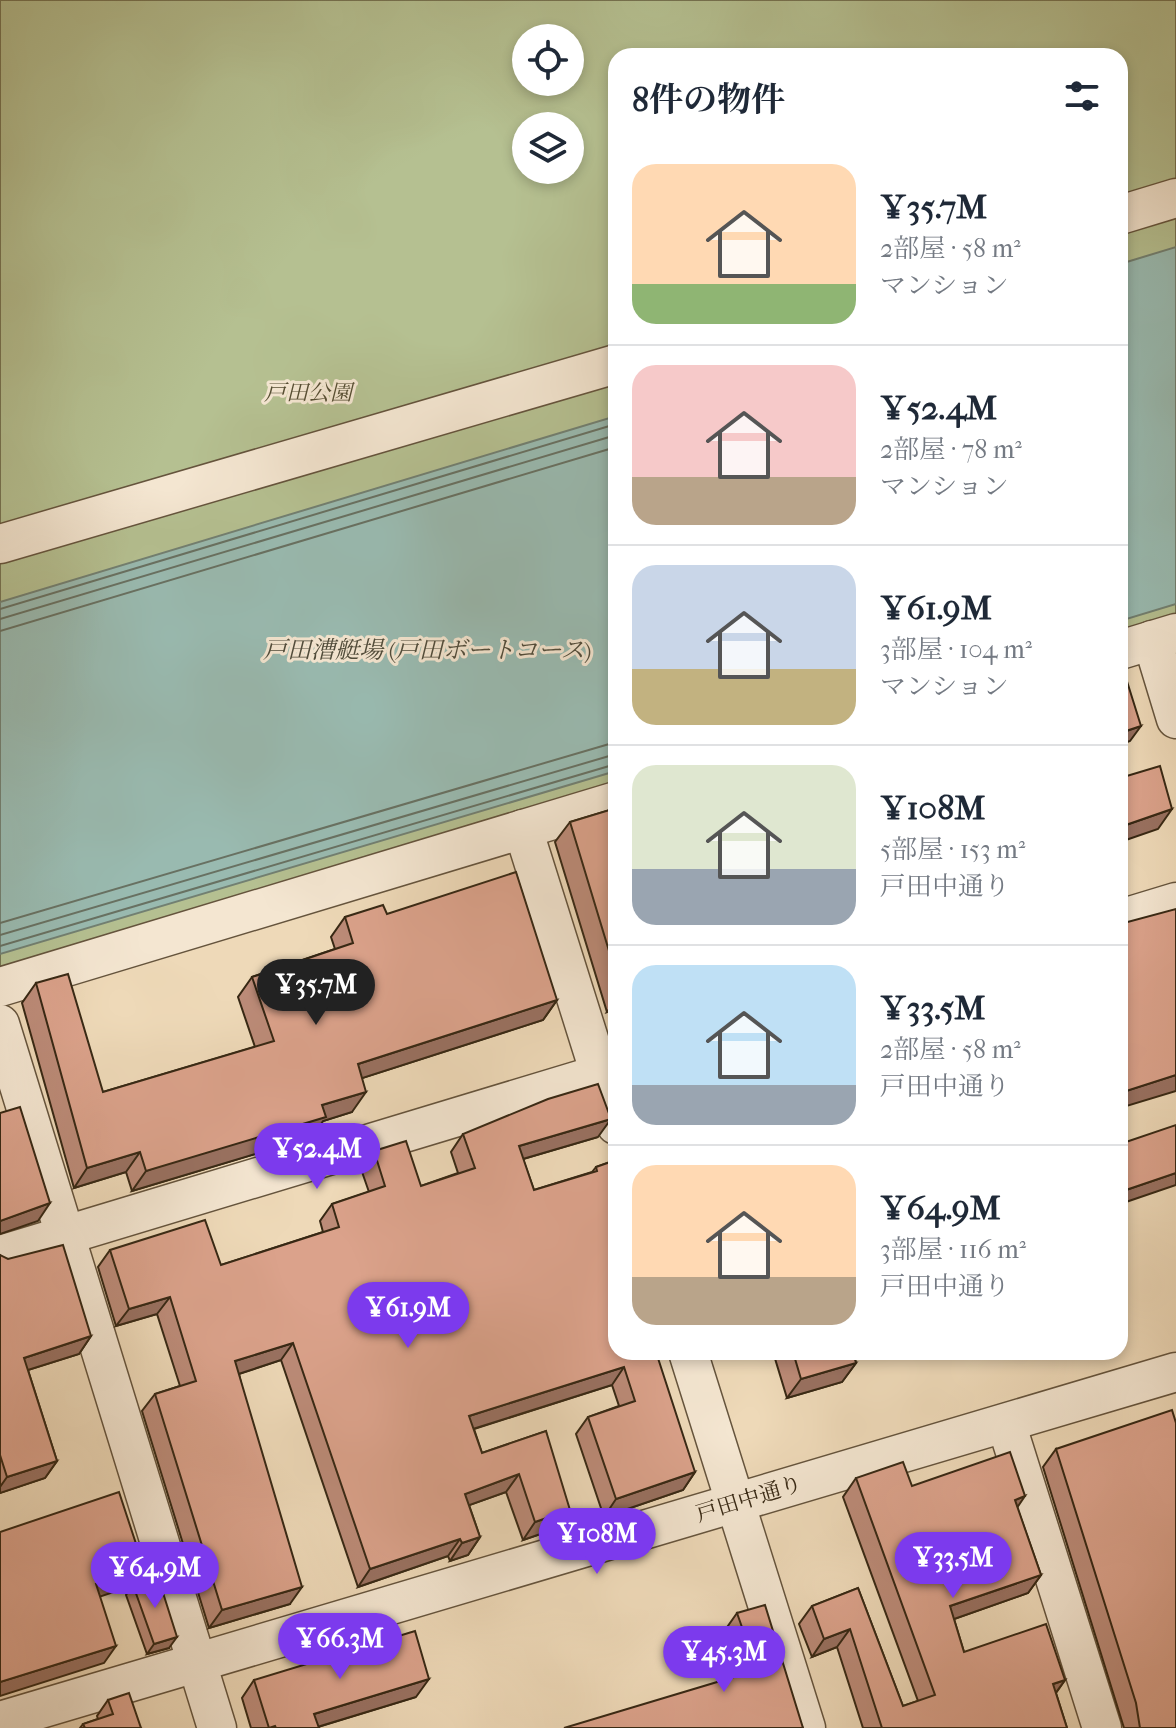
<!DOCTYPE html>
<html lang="ja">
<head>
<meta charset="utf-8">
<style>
	:root { --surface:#fff; --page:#f2f2f3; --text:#1f2937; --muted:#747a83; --line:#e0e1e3; --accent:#7c3aed }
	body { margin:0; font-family:"IM FELL French Canon","Noto Serif JP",serif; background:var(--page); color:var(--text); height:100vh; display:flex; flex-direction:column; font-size:30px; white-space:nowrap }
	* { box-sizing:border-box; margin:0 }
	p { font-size:26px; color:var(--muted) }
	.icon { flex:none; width:44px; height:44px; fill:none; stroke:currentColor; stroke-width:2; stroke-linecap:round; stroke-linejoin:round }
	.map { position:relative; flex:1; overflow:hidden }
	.sheet { position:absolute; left:608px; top:48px; width:520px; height:1312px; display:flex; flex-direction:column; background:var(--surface); border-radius:24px; box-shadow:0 4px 12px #0003 }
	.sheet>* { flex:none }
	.tools { position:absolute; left:512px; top:24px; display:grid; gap:16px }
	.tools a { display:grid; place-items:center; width:72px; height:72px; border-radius:50%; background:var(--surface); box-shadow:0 4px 12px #0003; font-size:40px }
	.price { position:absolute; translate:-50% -68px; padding:0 18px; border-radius:28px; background:var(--accent); color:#fff; font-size:26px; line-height:52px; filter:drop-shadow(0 2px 4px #0008) }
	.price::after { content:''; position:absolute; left:50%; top:48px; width:24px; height:18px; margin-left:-12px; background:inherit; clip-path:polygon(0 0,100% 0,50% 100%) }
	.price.active { background:#222; color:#fff }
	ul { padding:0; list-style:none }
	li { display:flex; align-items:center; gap:24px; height:200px; padding:0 24px }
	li+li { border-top:2px solid var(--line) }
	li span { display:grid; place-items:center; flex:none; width:224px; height:160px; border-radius:24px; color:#555 }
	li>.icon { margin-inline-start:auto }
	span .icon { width:96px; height:96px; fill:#fffc; stroke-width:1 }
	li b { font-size:34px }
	h2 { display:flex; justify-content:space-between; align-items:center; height:96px; padding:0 24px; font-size:34px }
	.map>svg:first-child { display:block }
	.green { fill:#b5c091; stroke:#767452; stroke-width:2; fill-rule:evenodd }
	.water { fill:#99bab0; stroke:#728072; stroke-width:2 }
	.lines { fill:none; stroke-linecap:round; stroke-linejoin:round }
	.shore { stroke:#687162; stroke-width:2 }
	.minor-casing { stroke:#65543d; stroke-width:41 }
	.minor { stroke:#f4e6d1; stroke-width:38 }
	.wall { fill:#bc8b78; stroke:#372814; stroke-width:2 }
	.shaded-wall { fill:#997161; stroke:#372814; stroke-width:2 }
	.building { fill:#dba28b; stroke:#372814; stroke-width:2 }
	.labels { text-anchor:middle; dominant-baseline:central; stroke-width:6; stroke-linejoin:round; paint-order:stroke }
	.park-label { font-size:22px; font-style:italic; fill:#564e33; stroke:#f4e6d1 }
	.street-label { font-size:22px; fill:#372814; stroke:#f4e6d1 }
	.water-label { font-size:24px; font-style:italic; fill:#504c3b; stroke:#f4e6d1 }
</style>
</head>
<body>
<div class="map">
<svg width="1176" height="1728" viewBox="0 0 1176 1728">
	<rect width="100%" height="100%" fill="#eed9b8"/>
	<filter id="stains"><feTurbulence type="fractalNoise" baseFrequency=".0025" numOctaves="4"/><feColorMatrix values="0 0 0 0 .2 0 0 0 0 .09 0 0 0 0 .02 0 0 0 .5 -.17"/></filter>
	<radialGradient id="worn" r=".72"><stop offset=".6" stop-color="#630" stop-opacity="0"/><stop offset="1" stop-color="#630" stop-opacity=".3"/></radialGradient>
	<path class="green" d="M0,0H1176V615L1120,633V56H616V787L0,977ZM526,38H570V82H526ZM526,126H570V170H526Z"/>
	<g class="water">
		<path d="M1176,247V604L1120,621V264Z"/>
		<path d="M616,416V771L0,954V602Z"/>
	</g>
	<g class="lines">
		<g class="shore">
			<path d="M0,609L616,424"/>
			<path d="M0,619L616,435"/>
			<path d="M0,631L616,447"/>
			<path d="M0,923L616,742"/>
			<path d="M0,935L616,754"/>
			<path d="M0,946L616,764"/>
		</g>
		<g class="minor-casing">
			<g id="minor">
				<path d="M1120,215L1176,198"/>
				<path d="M0,544L616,364"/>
				<path d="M1152,640L1176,719"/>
				<path d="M1120,650L1176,633"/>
				<path d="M523,829L616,1125"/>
				<path d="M1120,919L1176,902"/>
				<path d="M0,987L616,801"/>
				<path d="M0,1024L217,1728"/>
				<path d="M0,1255L616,1069"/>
				<path d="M688,1352L806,1728"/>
				<path d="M1006,1423L1102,1728"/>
				<path d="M0,1721L1176,1372"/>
			</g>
		</g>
		<use href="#minor" class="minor"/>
	</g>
	<g class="wall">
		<path d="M616,808V1009L607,1012L555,842L570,822Z"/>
		<path d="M387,914L557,1000L543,1020L362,1078L352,1112L323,1121L312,1137L132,1191L126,1172L74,1188L22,1003L36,983L103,1092L255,1047L238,997L252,977L335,949L331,937L345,917Z"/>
		<path d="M463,1134L598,1137L523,1159L534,1190L592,1172L596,1167L616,1160V1352L695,1472L683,1490L604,1517L576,1434L588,1417L619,1406L612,1385L474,1429L482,1453L546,1431L558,1528L523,1540L506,1492L469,1505L480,1537L468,1555L450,1561L448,1556L358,1587L281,1360L239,1374L290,1604L209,1628L142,1411L155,1394L180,1386L157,1314L116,1326L98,1267L110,1250L221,1265L323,1232L320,1221L332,1204L369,1192L361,1169L374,1151L421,1186L458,1173L451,1152Z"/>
		<path d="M0,1255L91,1336L79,1354L28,1370L57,1461L45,1478L0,1493Z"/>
		<path d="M773,1352H877L855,1359L856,1363L842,1382L787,1398Z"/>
		<path d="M1056,1449L1176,1728H1124L1043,1467Z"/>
		<path d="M856,1478L912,1486L1017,1507L1041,1575L1028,1593L954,1619L964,1652L1065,1680L1056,1693L1067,1728H863L837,1647L812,1657L799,1624L812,1606L858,1588L903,1706L918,1701L843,1497Z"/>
		<path d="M133,1585L169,1648L147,1654L126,1595Z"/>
		<path d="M737,1613L803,1728L737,1675L723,1633Z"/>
		<path d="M254,1680L416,1697L318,1727L319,1728H251L242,1698Z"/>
		<path d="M108,1700L141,1728H80L83,1724L98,1719L97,1716Z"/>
	</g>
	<g class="shaded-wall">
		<path d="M1141,726L1130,741L1120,745V733Z"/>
		<path d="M1172,809L1158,829L1120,842V827Z"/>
		<path d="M616,999V1009L607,1012Z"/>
		<path d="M557,1000L543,1020L344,1084L358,1064Z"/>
		<path d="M1176,1075V1091L1120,1108V1093Z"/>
		<path d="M366,1092L352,1112L323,1121L312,1137L132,1191L146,1171L322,1105Z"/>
		<path d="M611,1119L598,1137L506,1164L519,1146Z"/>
		<path d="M140,1152L126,1172L74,1188L87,1168Z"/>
		<path d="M1176,1173V1185L1120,1204V1192Z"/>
		<path d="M50,1203L38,1221L0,1234V1221Z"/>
		<path d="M170,1297L157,1314L116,1326L129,1309Z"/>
		<path d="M91,1336L79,1354L12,1375L24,1358Z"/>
		<path d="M293,1343L281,1360L223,1379L235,1361Z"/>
		<path d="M846,1352H877L837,1365Z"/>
		<path d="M856,1363L842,1382L787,1398L801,1379Z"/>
		<path d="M624,1367L612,1385L457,1434L469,1416Z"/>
		<path d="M57,1461L45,1478L0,1493V1487L7,1477Z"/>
		<path d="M695,1472L683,1490L604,1517L616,1499Z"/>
		<path d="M519,1474L506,1492L453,1511L465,1494Z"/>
		<path d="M1025,1496L1012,1515L1015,1500Z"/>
		<path d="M570,1510L558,1528L523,1540L535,1522Z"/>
		<path d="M480,1537L468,1555L450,1561L462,1543Z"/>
		<path d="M460,1539L448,1556L358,1587L370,1569Z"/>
		<path d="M144,1568L132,1586L84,1602L96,1584Z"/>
		<path d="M1041,1575L1028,1593L937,1625L950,1606Z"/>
		<path d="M302,1587L290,1604L209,1628L222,1610Z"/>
		<path d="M850,1629L837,1647L812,1657L824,1639Z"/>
		<path d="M177,1637L169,1648L147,1654L154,1644Z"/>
		<path d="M116,1646L104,1663L0,1696V1682Z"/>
		<path d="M429,1679L416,1697L314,1728V1714Z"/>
		<path d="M1065,1680L1052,1698L1053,1684Z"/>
	</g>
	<g class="building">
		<path d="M1120,659L1141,726L1120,733Z"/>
		<path d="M1160,766L1172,809L1120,827V778Z"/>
		<path d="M616,808V974L570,822Z"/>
		<path d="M516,872L557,1000L358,1064L366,1092L322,1105L326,1117L146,1171L140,1152L87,1168L36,983L68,974L103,1092L274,1041L252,977L353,943L345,917L383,905L387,914Z"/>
		<path d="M1176,909V1075L1120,1093V924Z"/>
		<path d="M598,1084L611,1119L519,1146L534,1190L597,1171L596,1167L616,1160V1352H656L695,1472L616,1499L588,1417L635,1401L624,1367L469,1416L482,1453L546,1431L570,1510L535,1522L519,1474L465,1494L480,1537L462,1543L460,1539L370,1569L293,1343L235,1361L302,1587L222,1610L155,1394L196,1381L170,1297L129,1309L110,1250L205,1220L221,1265L339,1227L332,1204L385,1186L374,1151L406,1141L421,1186L475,1168L463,1134L548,1099Z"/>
		<path d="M20,1107L50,1203L0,1221V1113Z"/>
		<path d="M1176,1125V1173L1120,1192V1144Z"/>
		<path d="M63,1245L91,1336L24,1358L57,1461L7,1477L0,1455V1255L8,1259Z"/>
		<path d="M793,1352H853L856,1363L801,1379Z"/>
		<path d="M1172,1410L1176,1423V1728H1139H1140L1136,1703L1056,1449Z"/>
		<path d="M1010,1452L1025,1496L1015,1500L1041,1575L950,1606L964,1652L1046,1624L1065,1680L1053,1684L1067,1728H882L850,1629L824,1639L812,1606L858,1588L903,1706L935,1695L856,1478L903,1462L912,1486Z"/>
		<path d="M119,1492L144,1568L96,1584L116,1646L0,1682V1532Z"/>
		<path d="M158,1577L177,1637L154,1644L133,1585Z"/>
		<path d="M765,1605L803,1728H564L757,1670L737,1613Z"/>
		<path d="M415,1631L429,1679L314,1714L319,1728H276L275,1726L269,1728L254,1680Z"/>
		<path d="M129,1693L141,1728H85L83,1724L113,1714L108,1700Z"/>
	</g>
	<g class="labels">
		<g class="park-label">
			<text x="308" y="393">戸田公園</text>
		</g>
		<g class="street-label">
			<text transform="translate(749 1499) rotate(-17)">戸田中通り</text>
		</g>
		<g class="water-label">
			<text x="427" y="650">戸田漕艇場 (戸田ボートコース)</text>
		</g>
	</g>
	<rect width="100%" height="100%" filter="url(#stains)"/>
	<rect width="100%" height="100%" fill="url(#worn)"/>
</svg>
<div class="tools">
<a><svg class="icon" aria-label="locate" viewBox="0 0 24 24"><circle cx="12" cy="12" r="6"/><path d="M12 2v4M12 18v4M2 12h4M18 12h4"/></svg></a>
<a><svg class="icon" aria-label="layers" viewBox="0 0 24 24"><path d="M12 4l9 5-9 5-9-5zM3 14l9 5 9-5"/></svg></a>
</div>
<b class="price active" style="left:316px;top:1027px">¥35.7M</b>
<b class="price" style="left:317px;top:1191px">¥52.4M</b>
<b class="price" style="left:408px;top:1350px">¥61.9M</b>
<b class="price" style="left:597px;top:1576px">¥108M</b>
<b class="price" style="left:953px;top:1600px">¥33.5M</b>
<b class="price" style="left:155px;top:1610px">¥64.9M</b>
<b class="price" style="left:340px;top:1681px">¥66.3M</b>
<b class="price" style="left:724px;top:1694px">¥45.3M</b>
<section class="sheet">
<h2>8件の物件<svg class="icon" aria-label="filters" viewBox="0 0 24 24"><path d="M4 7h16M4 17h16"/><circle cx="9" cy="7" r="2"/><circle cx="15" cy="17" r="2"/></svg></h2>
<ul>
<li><span style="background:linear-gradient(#ffd9b3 75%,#8fb573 0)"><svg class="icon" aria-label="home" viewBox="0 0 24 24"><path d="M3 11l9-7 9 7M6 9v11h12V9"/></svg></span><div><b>¥35.7M</b><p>2部屋 · 58 m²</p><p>マンション</p></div></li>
<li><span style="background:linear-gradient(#f6c9c9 70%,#b9a48a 0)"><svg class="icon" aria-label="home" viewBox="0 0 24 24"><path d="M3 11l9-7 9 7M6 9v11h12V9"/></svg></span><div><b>¥52.4M</b><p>2部屋 · 78 m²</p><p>マンション</p></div></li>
<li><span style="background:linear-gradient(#c9d6e8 65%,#c2b280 0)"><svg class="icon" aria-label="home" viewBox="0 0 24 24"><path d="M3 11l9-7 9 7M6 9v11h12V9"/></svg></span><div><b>¥61.9M</b><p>3部屋 · 104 m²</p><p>マンション</p></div></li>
<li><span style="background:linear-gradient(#dfe7d0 65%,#9aa5b1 0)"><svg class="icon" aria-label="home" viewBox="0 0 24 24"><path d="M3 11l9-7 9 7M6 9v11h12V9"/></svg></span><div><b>¥108M</b><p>5部屋 · 153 m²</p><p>戸田中通り</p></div></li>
<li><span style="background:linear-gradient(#bfe0f5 75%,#9aa5b1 0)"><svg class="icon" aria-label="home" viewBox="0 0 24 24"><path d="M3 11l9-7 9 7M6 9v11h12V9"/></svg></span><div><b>¥33.5M</b><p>2部屋 · 58 m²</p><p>戸田中通り</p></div></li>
<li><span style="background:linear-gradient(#ffd9b3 70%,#b9a48a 0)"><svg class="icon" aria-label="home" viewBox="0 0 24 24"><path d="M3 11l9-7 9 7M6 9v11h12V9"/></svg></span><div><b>¥64.9M</b><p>3部屋 · 116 m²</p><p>戸田中通り</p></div></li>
</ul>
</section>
</div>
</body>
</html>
